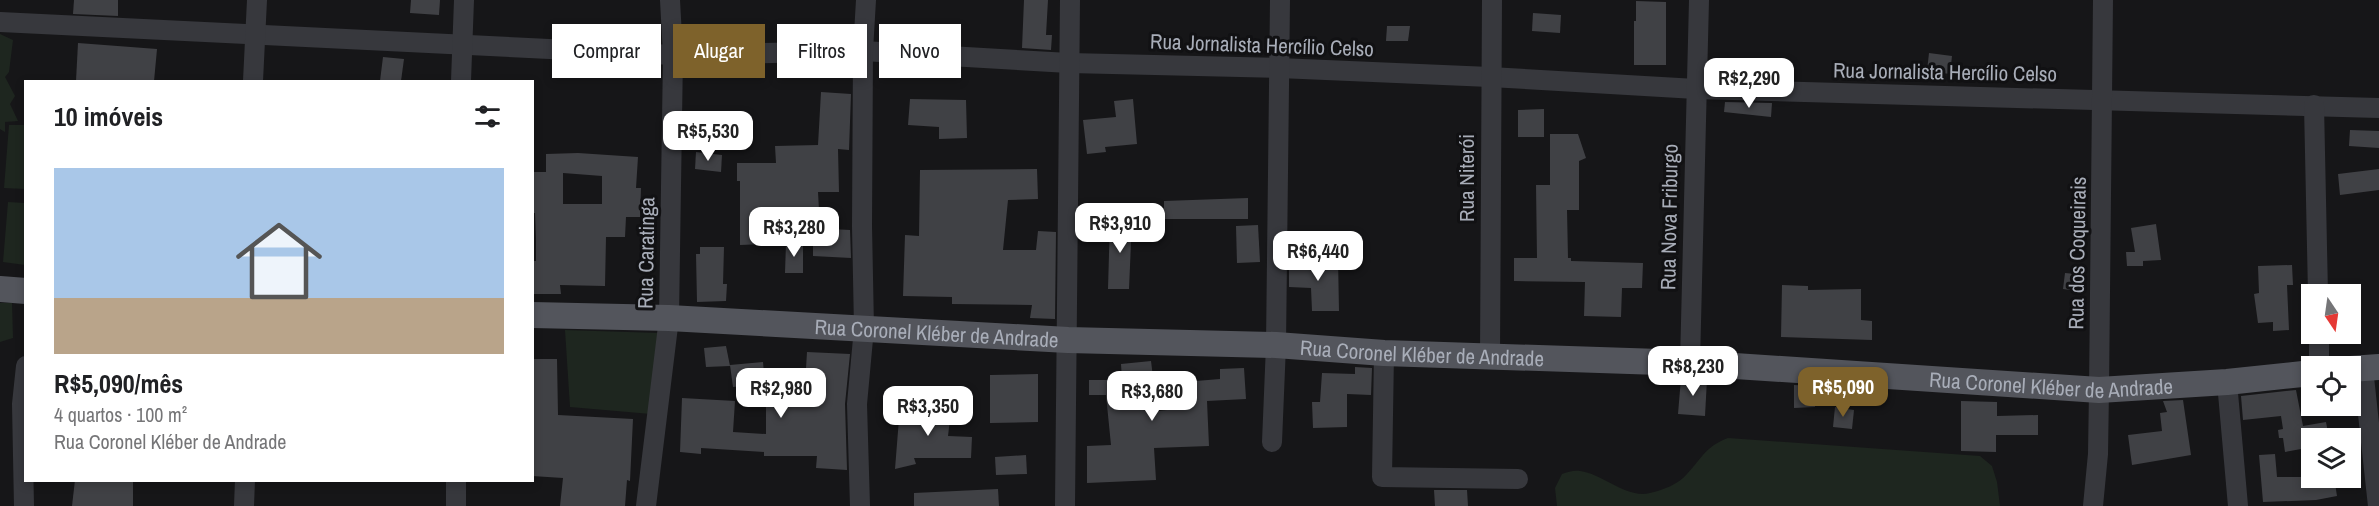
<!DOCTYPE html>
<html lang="pt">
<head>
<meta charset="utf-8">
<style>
	:root { --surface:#fff; --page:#f6f6f6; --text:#202124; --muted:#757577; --line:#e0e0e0; --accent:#7e622b }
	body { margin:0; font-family:"Archivo Narrow",sans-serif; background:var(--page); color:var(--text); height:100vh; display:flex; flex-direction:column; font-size:22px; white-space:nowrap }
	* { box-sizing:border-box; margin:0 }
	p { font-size:20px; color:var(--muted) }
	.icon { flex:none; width:33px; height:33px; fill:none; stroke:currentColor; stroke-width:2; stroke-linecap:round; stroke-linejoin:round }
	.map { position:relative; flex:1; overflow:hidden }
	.side { position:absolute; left:24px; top:80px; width:510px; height:402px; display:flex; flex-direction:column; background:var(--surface); border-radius:0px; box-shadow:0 3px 9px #0003 }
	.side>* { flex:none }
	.guide { position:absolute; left:552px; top:24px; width:570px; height:54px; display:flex; gap:12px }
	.needle { width:39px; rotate:167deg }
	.buttons { position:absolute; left:2301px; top:284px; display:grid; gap:12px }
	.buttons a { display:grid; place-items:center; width:60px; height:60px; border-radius:0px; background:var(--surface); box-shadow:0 3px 9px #0003; font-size:30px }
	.price { position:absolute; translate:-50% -51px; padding:0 14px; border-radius:12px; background:#fff; color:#222; font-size:20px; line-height:39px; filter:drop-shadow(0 2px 3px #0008) }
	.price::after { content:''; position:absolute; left:50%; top:36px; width:18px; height:14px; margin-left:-9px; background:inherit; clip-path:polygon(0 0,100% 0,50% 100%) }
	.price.selected { background:var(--accent); color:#fff }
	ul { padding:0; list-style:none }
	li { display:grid; align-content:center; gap:12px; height:318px; padding:0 30px }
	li+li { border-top:2px solid var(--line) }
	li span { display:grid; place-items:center; height:186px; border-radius:0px; color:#555 }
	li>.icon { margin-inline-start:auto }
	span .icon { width:108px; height:108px; fill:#fffc; stroke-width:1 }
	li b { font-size:26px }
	h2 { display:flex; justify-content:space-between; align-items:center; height:72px; padding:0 30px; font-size:26px }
	.pill { padding:0 21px; border-radius:0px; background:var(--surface); box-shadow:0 3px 9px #0003; font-size:21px; line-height:54px }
	.pill.selected { background:var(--accent); color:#fff }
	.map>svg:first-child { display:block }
	.green { fill:#1e261f }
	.building { fill:#404145; fill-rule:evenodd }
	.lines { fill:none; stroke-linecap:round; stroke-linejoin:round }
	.minor { stroke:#37383d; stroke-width:20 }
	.major { stroke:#53555c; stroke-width:26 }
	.labels { text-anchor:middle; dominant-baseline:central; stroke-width:6; stroke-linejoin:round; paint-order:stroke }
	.street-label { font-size:21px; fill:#a8adb8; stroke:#111113 }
</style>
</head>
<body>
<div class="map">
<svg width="2379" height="506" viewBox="0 0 2379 506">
	<rect width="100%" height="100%" fill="#161618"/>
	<g class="green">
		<path d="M0,34L13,40L9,72L5,77L15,96L10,104L18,121L5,122V132L0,129Z"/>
		<path d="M9,125H25V189L4,188Z"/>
		<path d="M8,202L25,203V265L3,262Z"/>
		<path d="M0,303H12L13,338L0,342Z"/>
		<path d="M565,330L659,333L651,414L570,407Z"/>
		<path d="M1728,438L1980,456L1992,466L1997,482L2000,506H1557L1555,488L1562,474C1568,472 1574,470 1580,471C1603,474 1627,499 1650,493C1663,490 1679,484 1687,474C1702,458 1706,446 1728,438Z"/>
	</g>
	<g class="building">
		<path d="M74,0H118V16L73,14Z"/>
		<path d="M411,0H440L439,15L410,13Z"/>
		<path d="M1024,0H1048L1046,35H1052L1051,50L1022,48Z"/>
		<path d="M1636,1L1666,2V65H1634V21H1636Z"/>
		<path d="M1533,13L1561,15L1560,33L1532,31Z"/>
		<path d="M1387,26H1410L1408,41H1386Z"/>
		<path d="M78,43L157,49L154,81H76Z"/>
		<path d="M1929,53L1952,56L1950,74L1927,71Z"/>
		<path d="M383,57L404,59L401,81H380Z"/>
		<path d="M821,92L851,94L849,150L838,149L839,192H818L819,210L763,212L765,244L740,245V181H737V163H776L775,146L818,145Z"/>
		<path d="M910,99L966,100L967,138L939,139V127L908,125Z"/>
		<path d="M1133,99L1137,144L1105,147L1106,152L1087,154L1083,120L1116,117L1114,101Z"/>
		<path d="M1725,102L1772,103L1771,117L1724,112Z"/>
		<path d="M1544,109V137H1518V110Z"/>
		<path d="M2350,130L2379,131V148L2349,146Z"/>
		<path d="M1550,134H1578L1586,158L1579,161V210H1567L1568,258H1571V261L1643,263L1642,288H1622L1621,317L1584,316L1585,282L1514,281V258H1537L1536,185H1550Z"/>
		<path d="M696,152L722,155L721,172L695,169Z"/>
		<path d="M578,153L638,157L636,188H641L640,217H626L625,237H606L605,286L560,285L561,294H533L532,261H536V239L535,213H532V172H546V154ZM563,173L602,176V204H563Z"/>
		<path d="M1037,169L1038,199L1008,200L1003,250H1036L1038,231L1056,232L1055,319L1030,318L1032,305L952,304V297L903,296L905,235L919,236L920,170Z"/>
		<path d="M2379,169V190L2340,195L2338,174Z"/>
		<path d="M1248,198V219H1164V201Z"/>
		<path d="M1110,219L1132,220L1129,289H1108Z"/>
		<path d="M2156,224L2161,260L2143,261V266H2127L2126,252H2135L2131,228Z"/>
		<path d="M1258,225L1260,262L1237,263L1236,226Z"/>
		<path d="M813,228L850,230L851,258L813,256Z"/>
		<path d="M786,243H803V273H785Z"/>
		<path d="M700,247H724L723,284H727L726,301L697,302L696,254H700Z"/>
		<path d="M1338,258L1339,311H1312L1311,288L1289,287V261L1311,262V259Z"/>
		<path d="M2292,265L2293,285H2287L2289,330L2273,331V322L2258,323L2254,294L2259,293L2258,266Z"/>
		<path d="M2065,273L2086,275L2085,292L2063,289Z"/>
		<path d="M1782,285L1808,286V290L1861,289V320L1872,321V340L1781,337Z"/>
		<path d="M726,346L730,366L706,367L704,348Z"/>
		<path d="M807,352L850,354L845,404L847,470L816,468L817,456H764V452L701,448V454L680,452L682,398L735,401L733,432L766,434V401H804Z"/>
		<path d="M532,359H557L558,415L633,419L630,481L627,480L625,506H560L563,478L532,476Z"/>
		<path d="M1151,361L1153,377L1147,378L1148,412L1186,408L1184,382L1220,379V369L1244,368L1246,399L1207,401L1209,446L1154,448L1156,480L1087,483V446L1111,445L1106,395H1089V380H1122L1121,364Z"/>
		<path d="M763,362L765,384L733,387L730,365Z"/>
		<path d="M1355,367L1372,368L1371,395L1347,394V427L1313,428L1312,402H1320L1322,373L1355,374Z"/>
		<path d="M1038,374V422L990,423V375Z"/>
		<path d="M1681,378L1707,379L1705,416L1678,414Z"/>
		<path d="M1794,385L1815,386V407L1794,408Z"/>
		<path d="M2296,390L2303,426L2326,422L2329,438H2312V447L2285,452L2283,438H2279L2278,430L2283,429L2281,416L2243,420L2241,396Z"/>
		<path d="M2183,400L2191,455L2132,465L2128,435L2162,431L2160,413L2167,412L2163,401Z"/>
		<path d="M1961,401L1997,402V416L2038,415V435H1996V452L1961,451Z"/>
		<path d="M900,406L951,411L948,436L972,437L971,458H914L916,464L895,469Z"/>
		<path d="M1835,407L1854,410L1852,429L1833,427Z"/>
		<path d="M2275,454L2277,477H2334L2337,496L2316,500L2263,502L2259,455Z"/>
		<path d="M1026,455L1027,474L996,475L995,457Z"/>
		<path d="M75,480H133V506H72Z"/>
		<path d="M998,489L999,506H914V493Z"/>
		<path d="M1434,490H1467L1468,506H1435Z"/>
	</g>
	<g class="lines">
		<g class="minor">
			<path d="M0,22L673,55L863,51L1069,63L1279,68L1490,77L1696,89L2379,108"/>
			<path d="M253,81L257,0"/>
			<path d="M461,81L464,0"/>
			<path d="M2314,105L2318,294"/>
			<path d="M2319,333V366"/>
			<path d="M1384,353L1382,477L1518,479"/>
			<path d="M1490,356L1492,0"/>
			<path d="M1690,363L1699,0"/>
			<path d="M2363,368L2378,506"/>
			<path d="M2227,382L2238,506"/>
			<path d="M1272,442L1276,345L1280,0"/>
			<path d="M24,506L22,404L26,366"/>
			<path d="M244,506L245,480"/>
			<path d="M456,506V480"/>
			<path d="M646,506L669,318L673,55L670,0"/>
			<path d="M860,506L857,404L864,328L862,226L863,51L866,0"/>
			<path d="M1065,506L1070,0"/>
			<path d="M2093,506L2098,454L2099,390L2103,0"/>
		</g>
		<g class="major">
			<path d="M0,289L26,291"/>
			<path id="s1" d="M532,315L669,318L1068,340L1276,345L1384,353L1690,363L2099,390L2227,382L2312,373"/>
			<path d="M2350,369L2379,367"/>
		</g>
	</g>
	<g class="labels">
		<g class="street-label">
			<text transform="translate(1262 45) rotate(2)">Rua Jornalista Hercílio Celso</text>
			<text transform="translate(1945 72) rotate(1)">Rua Jornalista Hercílio Celso</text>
			<text transform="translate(1466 178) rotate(-90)">Rua Niterói</text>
			<text transform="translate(1669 217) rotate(-89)">Rua Nova Friburgo</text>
			<text transform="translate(646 253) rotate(-89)">Rua Caratinga</text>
			<text transform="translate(2077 253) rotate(-89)">Rua dos Coqueirais</text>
			<text stroke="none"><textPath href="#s1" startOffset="405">Rua Coronel Kléber de Andrade</textPath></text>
			<text stroke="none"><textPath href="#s1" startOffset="891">Rua Coronel Kléber de Andrade</textPath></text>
			<text stroke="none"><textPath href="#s1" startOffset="1521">Rua Coronel Kléber de Andrade</textPath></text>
		</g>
	</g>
</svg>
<div class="buttons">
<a><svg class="needle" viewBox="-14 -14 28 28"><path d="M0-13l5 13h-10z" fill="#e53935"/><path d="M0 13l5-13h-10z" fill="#757577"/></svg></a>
<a><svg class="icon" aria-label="locate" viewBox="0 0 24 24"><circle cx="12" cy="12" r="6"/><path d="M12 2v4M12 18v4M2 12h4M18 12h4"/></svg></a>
<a><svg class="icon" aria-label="layers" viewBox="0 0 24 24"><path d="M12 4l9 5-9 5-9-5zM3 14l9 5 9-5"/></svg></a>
</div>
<b class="price" style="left:1749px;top:109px">R$2,290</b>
<b class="price" style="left:708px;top:162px">R$5,530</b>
<b class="price" style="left:1120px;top:254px">R$3,910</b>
<b class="price" style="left:794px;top:258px">R$3,280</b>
<b class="price" style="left:1318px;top:282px">R$6,440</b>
<b class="price" style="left:1693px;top:397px">R$8,230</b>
<b class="price selected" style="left:1843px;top:418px">R$5,090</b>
<b class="price" style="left:781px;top:419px">R$2,980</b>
<b class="price" style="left:1152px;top:422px">R$3,680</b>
<b class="price" style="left:928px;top:437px">R$3,350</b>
<div class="guide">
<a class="pill">Comprar</a>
<a class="pill selected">Alugar</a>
<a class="pill">Filtros</a>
<a class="pill">Novo</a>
</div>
<section class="side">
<h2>10 imóveis<svg class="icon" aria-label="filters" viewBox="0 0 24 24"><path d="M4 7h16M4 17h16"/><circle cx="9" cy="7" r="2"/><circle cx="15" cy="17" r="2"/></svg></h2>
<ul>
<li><span style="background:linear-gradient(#a9c7e8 70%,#b9a48a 0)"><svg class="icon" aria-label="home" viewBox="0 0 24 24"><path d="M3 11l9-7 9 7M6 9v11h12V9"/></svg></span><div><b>R$5,090/mês</b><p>4 quartos · 100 m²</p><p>Rua Coronel Kléber de Andrade</p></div></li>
</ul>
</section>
</div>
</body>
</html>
